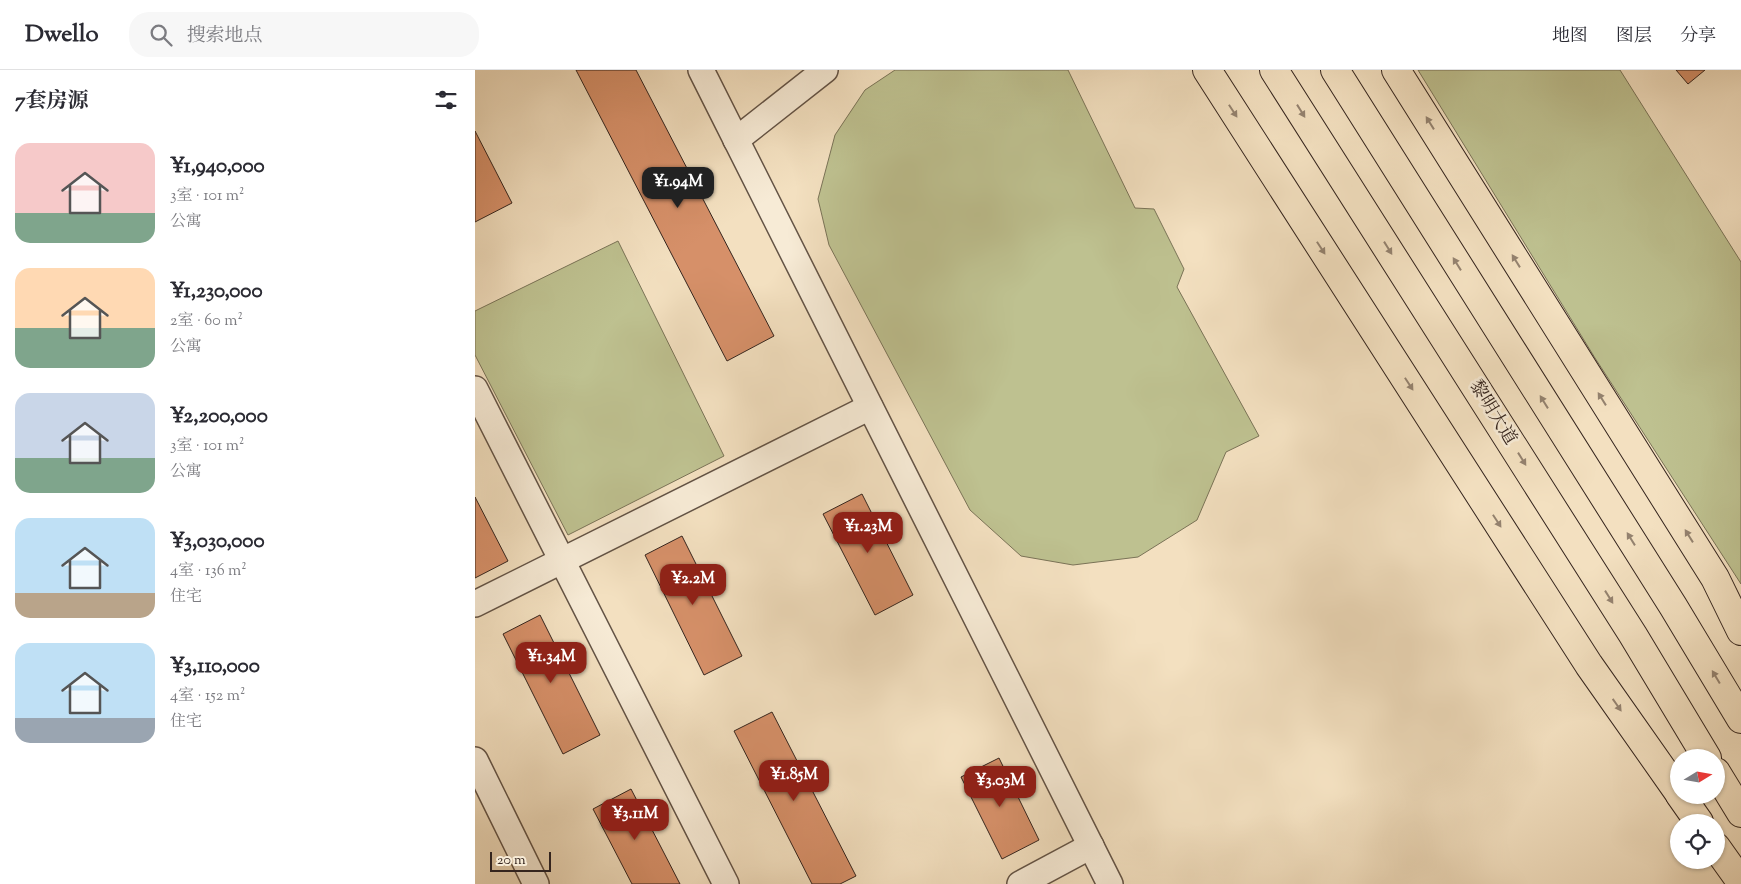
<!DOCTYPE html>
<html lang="zh">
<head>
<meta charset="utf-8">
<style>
	:root { --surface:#fff; --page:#f7f7f7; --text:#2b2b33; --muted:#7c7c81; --line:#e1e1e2; --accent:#8f2418 }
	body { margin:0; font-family:"Sorts Mill Goudy","Noto Serif SC",serif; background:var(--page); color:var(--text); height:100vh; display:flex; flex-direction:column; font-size:19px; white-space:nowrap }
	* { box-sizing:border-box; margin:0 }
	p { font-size:16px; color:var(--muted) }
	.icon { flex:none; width:28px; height:28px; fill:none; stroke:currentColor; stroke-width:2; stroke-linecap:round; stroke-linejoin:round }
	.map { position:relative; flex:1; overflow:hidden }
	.details { display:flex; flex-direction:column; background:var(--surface); width:475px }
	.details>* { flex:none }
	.needle { width:32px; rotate:79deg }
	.fabs { position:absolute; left:1195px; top:679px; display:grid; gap:10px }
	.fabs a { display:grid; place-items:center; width:55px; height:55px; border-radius:50%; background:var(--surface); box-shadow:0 1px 4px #0004; font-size:25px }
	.scale { position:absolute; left:15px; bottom:12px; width:61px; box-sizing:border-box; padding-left:5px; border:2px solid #35251e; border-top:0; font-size:14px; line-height:18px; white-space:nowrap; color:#35251e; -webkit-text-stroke:4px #f7ebd6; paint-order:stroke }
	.price { position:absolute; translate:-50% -42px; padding:0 11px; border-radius:10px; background:var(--accent); color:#fff; font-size:16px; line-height:32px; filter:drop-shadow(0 1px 2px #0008) }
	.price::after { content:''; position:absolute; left:50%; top:30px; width:15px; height:11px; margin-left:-8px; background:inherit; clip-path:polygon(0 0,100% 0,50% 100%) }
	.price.current { background:#222; color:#fff }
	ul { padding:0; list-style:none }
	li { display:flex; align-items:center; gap:15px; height:125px; padding:0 15px }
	li span { display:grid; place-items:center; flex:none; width:140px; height:100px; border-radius:15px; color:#555 }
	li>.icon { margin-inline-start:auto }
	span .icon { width:60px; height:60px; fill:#fffc; stroke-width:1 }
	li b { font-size:21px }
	h2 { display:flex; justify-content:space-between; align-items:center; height:60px; padding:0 15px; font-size:21px }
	header { display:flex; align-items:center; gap:30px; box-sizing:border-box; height:70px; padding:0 25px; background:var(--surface); border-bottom:1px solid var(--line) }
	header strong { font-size:24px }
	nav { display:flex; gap:28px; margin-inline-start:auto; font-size:18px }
	.search { width:350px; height:45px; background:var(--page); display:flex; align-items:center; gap:12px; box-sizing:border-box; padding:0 18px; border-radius:20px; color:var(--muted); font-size:19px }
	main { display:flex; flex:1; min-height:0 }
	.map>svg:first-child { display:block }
	.green { fill:#bec190; stroke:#7a7357 }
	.building { fill:#d69069; stroke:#35251e }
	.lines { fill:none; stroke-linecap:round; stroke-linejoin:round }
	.minor-casing { stroke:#645446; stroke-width:28 }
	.highway-casing { stroke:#35251e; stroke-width:30 }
	.minor { stroke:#f7ebd6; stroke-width:25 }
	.highway { stroke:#f3e0c0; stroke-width:28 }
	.oneway { fill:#94826f }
	.labels { text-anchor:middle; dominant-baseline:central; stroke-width:5; stroke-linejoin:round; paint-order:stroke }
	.street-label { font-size:18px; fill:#35251e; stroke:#f7ebd6 }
</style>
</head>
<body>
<header>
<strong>Dwello</strong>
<div class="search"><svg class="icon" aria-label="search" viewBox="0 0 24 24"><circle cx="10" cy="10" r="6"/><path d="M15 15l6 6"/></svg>搜索地点</div>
<nav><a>地图</a><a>图层</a><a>分享</a></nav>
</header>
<main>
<section class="details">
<h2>7套房源<svg class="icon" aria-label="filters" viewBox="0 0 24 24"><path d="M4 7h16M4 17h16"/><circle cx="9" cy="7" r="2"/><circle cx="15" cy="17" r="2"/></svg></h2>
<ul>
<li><span style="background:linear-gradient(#f6c9c9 70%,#7fa58c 0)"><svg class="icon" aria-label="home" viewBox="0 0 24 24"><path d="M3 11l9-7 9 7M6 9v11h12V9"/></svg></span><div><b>¥1,940,000</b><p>3室 · 101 m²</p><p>公寓</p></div></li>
<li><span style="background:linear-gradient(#ffd9b3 60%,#7fa58c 0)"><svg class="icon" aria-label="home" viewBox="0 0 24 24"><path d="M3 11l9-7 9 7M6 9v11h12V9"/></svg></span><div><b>¥1,230,000</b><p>2室 · 60 m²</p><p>公寓</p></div></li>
<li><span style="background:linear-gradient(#c9d6e8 65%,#7fa58c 0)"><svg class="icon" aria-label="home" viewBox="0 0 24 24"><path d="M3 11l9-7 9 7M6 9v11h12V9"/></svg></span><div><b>¥2,200,000</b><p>3室 · 101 m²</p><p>公寓</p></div></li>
<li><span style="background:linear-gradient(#bfe0f5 75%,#b9a48a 0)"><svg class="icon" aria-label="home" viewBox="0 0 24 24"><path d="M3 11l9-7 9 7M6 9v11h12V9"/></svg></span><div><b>¥3,030,000</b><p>4室 · 136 m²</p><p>住宅</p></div></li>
<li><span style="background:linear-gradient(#bfe0f5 75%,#9aa5b1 0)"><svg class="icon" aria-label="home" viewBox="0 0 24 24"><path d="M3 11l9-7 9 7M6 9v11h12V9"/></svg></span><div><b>¥3,110,000</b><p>4室 · 152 m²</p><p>住宅</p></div></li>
</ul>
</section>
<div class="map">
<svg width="1266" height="814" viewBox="0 0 1266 814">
	<rect width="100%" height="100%" fill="#f3e0c0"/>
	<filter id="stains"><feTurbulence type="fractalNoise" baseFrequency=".004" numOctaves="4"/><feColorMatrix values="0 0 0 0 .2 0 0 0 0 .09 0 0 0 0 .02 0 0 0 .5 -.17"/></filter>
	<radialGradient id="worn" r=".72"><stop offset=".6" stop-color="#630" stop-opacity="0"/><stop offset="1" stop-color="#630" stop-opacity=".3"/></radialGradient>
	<g class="green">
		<path d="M420,0H593L660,138L679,139L709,199L702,217L784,366L751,382L722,450L663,487L598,495L546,486L495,440L354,175L343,129L360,65L390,20Z"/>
		<path d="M943,0H1145L1266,192V514L1120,288Z"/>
		<path d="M143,171L249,386L93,465L0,285V241Z"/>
	</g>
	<g class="building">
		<path d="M101,0H161L299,266L252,291Z"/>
		<path d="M1201,0H1230L1213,14Z"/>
		<path d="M0,61L37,133L0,152Z"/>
		<path d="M387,424L438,525L400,545L348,444Z"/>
		<path d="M0,427L33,491L0,508Z"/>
		<path d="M207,466L267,586L229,605L170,485Z"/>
		<path d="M65,545L125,665L88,684L28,564Z"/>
		<path d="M297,642L381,806L365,814H337L259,661Z"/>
		<path d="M524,688L564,770L527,789L486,707Z"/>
		<path d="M156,719L205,814H157L118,739Z"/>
	</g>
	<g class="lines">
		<g class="minor-casing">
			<g id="minor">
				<path d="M226,0L635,814"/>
				<path d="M261,70L350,0"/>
				<path d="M0,319L251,814"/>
				<path d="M0,534L395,337"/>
				<path d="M0,690L61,814"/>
				<path d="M545,814L616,776"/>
			</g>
		</g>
		<g class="highway-casing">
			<g id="highway">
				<path d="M732,0L1114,595L1204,723"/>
				<path d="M799,0L1158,565L1232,688"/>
				<path d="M860,0L1198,536L1266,649"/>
				<path d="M921,0L1240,508L1266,561"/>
				<path d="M1241,702L1266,743"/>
				<path d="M1205,725L1224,752"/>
				<path d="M1241,777L1266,812"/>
			</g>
		</g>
		<use href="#minor" class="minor"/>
		<use href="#highway" class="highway"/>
	</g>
	<defs><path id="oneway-solid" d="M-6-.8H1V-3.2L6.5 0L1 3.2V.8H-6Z" transform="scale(1.25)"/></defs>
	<g class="oneway">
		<use href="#oneway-solid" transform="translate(758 41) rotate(57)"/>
		<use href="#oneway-solid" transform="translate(826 41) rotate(58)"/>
		<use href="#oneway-solid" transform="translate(955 53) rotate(-122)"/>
		<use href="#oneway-solid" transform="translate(846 178) rotate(57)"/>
		<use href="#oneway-solid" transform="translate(913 178) rotate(58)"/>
		<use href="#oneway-solid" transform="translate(1041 191) rotate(-122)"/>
		<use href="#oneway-solid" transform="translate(982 194) rotate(-122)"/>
		<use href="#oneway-solid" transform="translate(934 314) rotate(57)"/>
		<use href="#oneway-solid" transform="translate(1127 329) rotate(-122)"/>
		<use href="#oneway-solid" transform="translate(1069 332) rotate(-122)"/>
		<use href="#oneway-solid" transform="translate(1047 389) rotate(58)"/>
		<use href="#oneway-solid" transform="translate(1022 451) rotate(57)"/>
		<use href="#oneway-solid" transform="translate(1214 466) rotate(-122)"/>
		<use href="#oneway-solid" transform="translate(1156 469) rotate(-122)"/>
		<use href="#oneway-solid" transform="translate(1134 527) rotate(58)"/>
		<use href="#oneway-solid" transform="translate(1241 607) rotate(-121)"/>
		<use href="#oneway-solid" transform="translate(1142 635) rotate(55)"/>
	</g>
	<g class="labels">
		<g class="street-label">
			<text transform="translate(1017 343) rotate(58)">黎明大道</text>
		</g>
	</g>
	<rect width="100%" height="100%" filter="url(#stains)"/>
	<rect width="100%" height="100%" fill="url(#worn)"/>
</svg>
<div class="fabs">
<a><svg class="needle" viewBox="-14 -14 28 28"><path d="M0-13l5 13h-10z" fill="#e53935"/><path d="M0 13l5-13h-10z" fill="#7c7c81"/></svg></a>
<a><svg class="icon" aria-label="locate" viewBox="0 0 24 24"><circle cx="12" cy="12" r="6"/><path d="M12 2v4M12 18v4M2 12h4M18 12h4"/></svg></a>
</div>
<div class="scale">20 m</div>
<b class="price current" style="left:203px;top:139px">¥1.94M</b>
<b class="price" style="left:393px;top:484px">¥1.23M</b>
<b class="price" style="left:218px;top:536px">¥2.2M</b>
<b class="price" style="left:76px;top:614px">¥1.34M</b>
<b class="price" style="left:319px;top:732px">¥1.85M</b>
<b class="price" style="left:525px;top:738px">¥3.03M</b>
<b class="price" style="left:160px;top:771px">¥3.11M</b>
</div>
</main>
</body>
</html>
